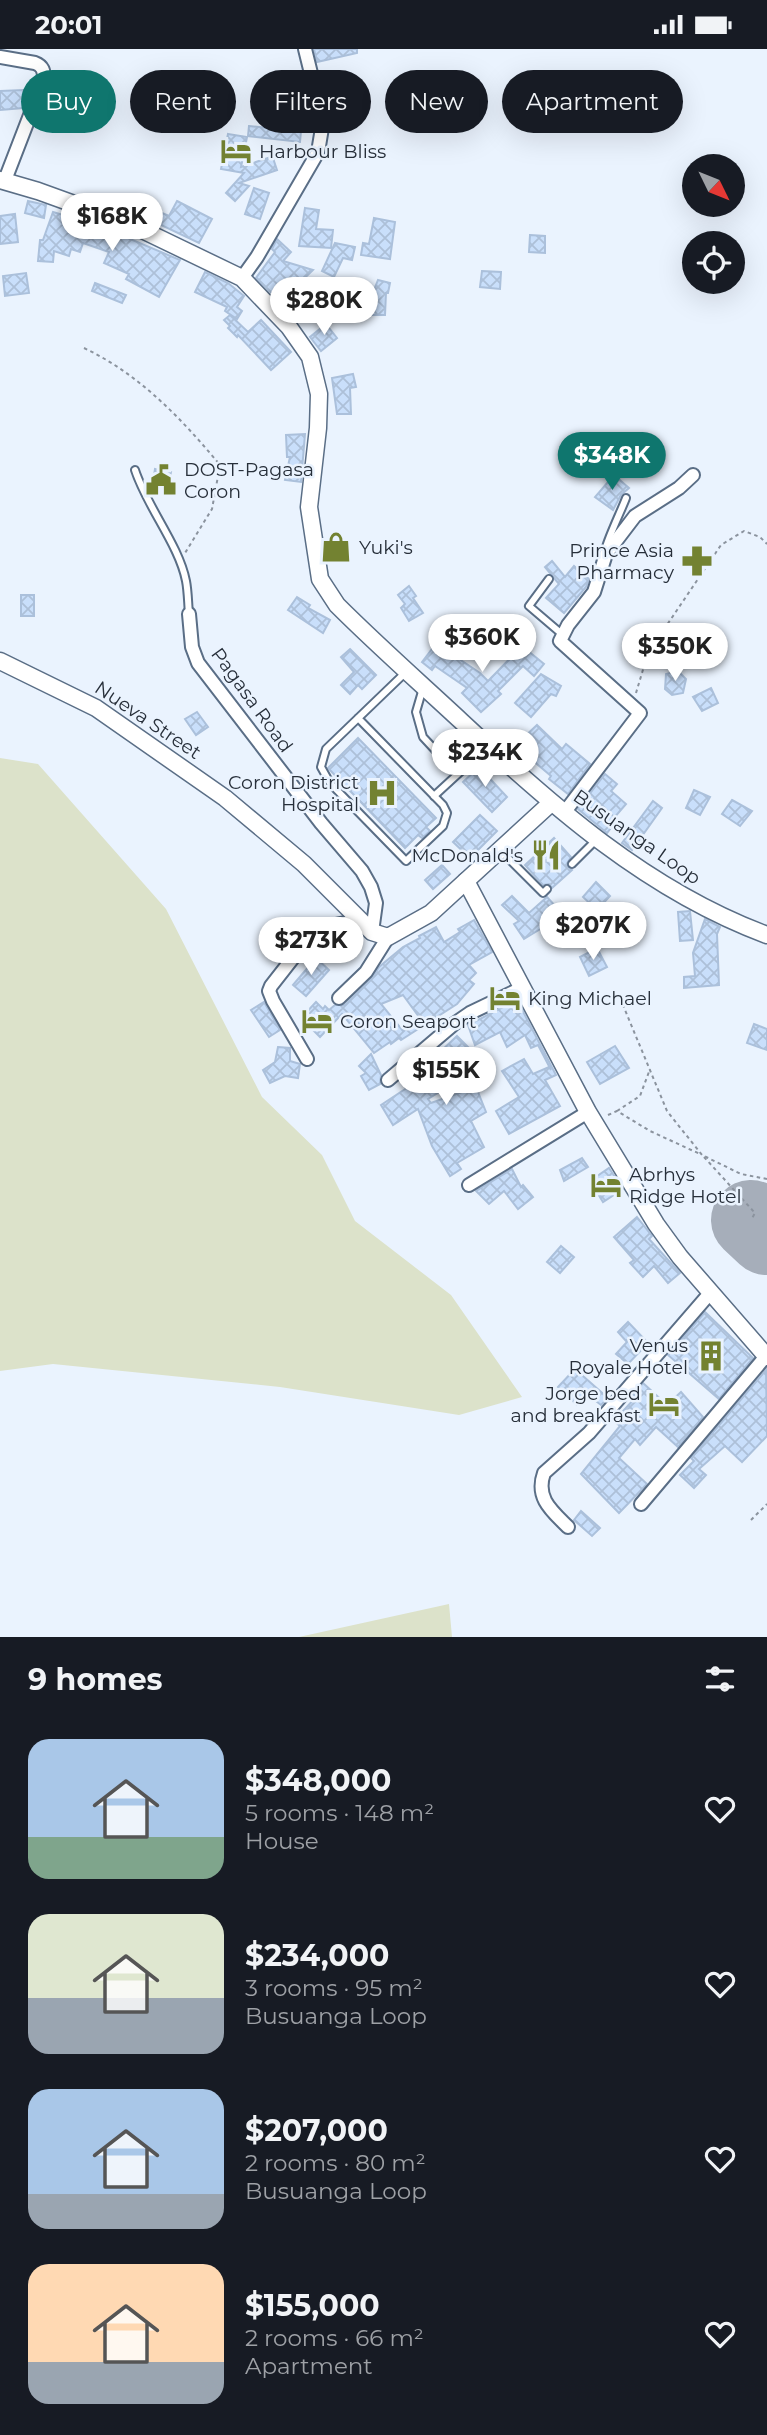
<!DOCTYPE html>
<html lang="en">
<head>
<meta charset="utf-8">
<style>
	:root { --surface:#171b24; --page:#242831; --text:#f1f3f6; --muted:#9ea1a6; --accent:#0f766e }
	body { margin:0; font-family:Montserrat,sans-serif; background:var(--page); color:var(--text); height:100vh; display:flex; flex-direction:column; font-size:26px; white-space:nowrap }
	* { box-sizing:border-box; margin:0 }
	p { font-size:23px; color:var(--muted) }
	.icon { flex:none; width:38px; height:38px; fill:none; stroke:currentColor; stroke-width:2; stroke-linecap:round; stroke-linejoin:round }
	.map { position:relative; height:1588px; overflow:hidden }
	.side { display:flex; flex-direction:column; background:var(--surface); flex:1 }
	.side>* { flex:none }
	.banner { position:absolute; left:21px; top:21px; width:726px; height:63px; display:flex; gap:14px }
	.needle { width:46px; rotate:133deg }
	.buttons { position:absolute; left:682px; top:105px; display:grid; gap:14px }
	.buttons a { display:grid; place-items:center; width:63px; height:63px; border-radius:50%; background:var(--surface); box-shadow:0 7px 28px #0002; font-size:35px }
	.price { position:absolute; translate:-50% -60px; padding:0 16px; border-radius:24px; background:#fff; color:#222; font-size:23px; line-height:46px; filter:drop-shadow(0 2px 4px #0008) }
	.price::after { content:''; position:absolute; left:50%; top:42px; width:21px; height:16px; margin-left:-10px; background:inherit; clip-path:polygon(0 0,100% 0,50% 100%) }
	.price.on { background:var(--accent); color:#fff }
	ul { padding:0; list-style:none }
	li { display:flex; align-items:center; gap:21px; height:175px; padding:0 28px }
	li span { display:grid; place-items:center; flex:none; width:196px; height:140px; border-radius:21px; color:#555 }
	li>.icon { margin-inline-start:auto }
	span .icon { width:84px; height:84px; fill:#fffc; stroke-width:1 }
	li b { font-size:30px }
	h2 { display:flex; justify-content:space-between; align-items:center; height:84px; padding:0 28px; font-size:30px }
	.chip { padding:0 24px; border-radius:32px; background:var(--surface); box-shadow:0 7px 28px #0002; font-size:24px; line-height:63px }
	.chip.on { background:var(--accent); color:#fff }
	.status { display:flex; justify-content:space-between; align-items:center; height:49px; padding:0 35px; background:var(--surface); direction:ltr }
	.status svg { height:19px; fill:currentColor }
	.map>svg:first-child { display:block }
	.grass { fill:#dce2ca }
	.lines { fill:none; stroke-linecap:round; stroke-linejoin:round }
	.runway { stroke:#a6aeba; stroke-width:80 }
	.building { fill:url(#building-cross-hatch); stroke:#abc0db; stroke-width:2; fill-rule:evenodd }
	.lane-casing { stroke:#5a6e86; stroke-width:10 }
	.street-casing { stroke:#5a6e86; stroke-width:16 }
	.secondary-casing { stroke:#5a6e86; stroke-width:19 }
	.path { stroke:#8b939e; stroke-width:2; stroke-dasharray:3.5 3.5; stroke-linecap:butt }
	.lane { stroke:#fff; stroke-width:6 }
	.street { stroke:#fff; stroke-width:12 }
	.secondary { stroke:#fff; stroke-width:16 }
	.labels { text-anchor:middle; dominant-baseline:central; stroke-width:5; stroke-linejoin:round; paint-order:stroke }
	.poi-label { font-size:19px; fill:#272f3a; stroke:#eaf3fe; text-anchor:start }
	.street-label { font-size:19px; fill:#272f3a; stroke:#eaf3fe }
</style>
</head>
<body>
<div class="status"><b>20:01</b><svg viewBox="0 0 49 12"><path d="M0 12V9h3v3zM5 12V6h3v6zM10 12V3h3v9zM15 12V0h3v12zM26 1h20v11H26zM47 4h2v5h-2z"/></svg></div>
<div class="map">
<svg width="767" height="1588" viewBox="0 0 767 1588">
	<defs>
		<pattern id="building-cross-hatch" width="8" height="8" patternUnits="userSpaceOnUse" patternTransform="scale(1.75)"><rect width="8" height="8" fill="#c9dffb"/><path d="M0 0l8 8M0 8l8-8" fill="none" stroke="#adc0d8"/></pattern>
	</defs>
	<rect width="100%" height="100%" fill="#eaf3fe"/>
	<g class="grass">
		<path d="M0,709L38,715L166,860L262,1048L322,1106L355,1172L451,1246L522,1348L459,1366L280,1338L53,1315L0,1322Z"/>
		<path d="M449,1555L452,1588H299Z"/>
	</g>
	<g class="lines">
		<path class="runway" d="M751,1171L767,1186"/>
	</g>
	<g class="building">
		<path d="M314,0H357V4L317,13Z"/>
		<path d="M305,35L311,64H290Z"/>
		<path d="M23,41V59L0,61V42Z"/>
		<path d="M249,77L301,82L300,93L248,87Z"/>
		<path d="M228,85L247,88L241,118L277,106L273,109L277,121L239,134L249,137L235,152L226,144L244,124L221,120Z"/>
		<path d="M254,139L269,144L260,170L245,165Z"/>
		<path d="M28,152L46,156L44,169L25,164Z"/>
		<path d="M177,152L212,170L199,194L142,167L146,157L169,167Z"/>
		<path d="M305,159L319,161L316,180L333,181L331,199L299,197Z"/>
		<path d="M53,163L66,167L63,176L94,186L97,176L180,211L159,248L126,230L129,225L104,214L109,203L83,194L80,203L71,200L69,207L54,202L53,213L38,212L40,191H43Z"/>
		<path d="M15,165L18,193L0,195V167Z"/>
		<path d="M374,169L395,173L390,210L361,206L363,194L369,195Z"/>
		<path d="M530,186L545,187V204L529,203Z"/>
		<path d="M277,190L291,203L283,212L313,221L292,241L311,257L305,264L286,248L283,251L269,242L256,229L275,203L272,200Z"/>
		<path d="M335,194L355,198L352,211L343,209L334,228L322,222Z"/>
		<path d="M482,222L501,223L500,240L480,238Z"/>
		<path d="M205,223L228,234L244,247L237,258L242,262L237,270L225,262L227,258L195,243Z"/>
		<path d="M26,224L29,244L5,247L3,227Z"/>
		<path d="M378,231L390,234L388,244H386L385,266H370V251Z"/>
		<path d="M95,234L126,246L122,254L92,242Z"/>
		<path d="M230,266L248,283L261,271L291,303L271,321L238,286L237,288L228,279L230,277L224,271Z"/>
		<path d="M326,275L337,289L321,302L310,288Z"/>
		<path d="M353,325L356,338L350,339L351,365H337L332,329Z"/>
		<path d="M305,385L301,433L285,431L290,408H287L286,386Z"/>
		<path d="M155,420L171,423L167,442L152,439Z"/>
		<path d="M614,426L629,439L621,446L613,461L595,448Z"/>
		<path d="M552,512L565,528L574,517L589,530L586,538L564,564L546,549L559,535L545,518Z"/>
		<path d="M409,537L416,547L413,549L423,564L409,572L401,559L405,555L398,546Z"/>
		<rect x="21" y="546" width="13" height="21"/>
		<path d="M297,548L310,556L308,559L330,571L323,584L288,561Z"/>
		<path d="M435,596L448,607L450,604L480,624L488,632L522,597L544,615L534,627L523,617L498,642L501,645L481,663L462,644L467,639L435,617L432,621L422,613Z"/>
		<path d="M350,600L376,626L362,640L358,636L350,645L341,636L354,623L341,608Z"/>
		<path d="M678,622L686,630L683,644L672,646L665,640L666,625Z"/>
		<path d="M541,625L561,637L556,647L551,645L531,668L515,654Z"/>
		<path d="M711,639L718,654L702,662L693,648Z"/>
		<path d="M197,663L208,678L196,686L185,670Z"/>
		<path d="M537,676L562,700L566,695L590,715L568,745L549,730L551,727L524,704L529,699L522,690Z"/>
		<path d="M358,689L436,769L426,778L430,782L422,789L418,786L405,799L328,719Z"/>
		<path d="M479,718L507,748L492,763L463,733Z"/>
		<path d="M605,725L617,735L611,742L626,755L613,770L616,772L607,784L578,760Z"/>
		<path d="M694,741L710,748L700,766L686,759Z"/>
		<path d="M732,751L752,762L740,777L722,765Z"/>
		<path d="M653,752L662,759L632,801L622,794Z"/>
		<path d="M480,766L497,782L470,809L453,793Z"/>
		<path d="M554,789L571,808L566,816L572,821L552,839L549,835L543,836L525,816Z"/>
		<path d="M442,816L450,825L433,840L425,831Z"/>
		<path d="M596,833L610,847L597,861L583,848Z"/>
		<path d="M512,847L529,864L547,848L557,859L540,876L542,879L524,890L514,875L519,872L502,856Z"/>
		<path d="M690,862L693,891L680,892L678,863Z"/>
		<path d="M705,870L720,878L717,885L719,936L684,939V928L695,927L693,904Z"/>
		<path d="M474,871L492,903L469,916L476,924L469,931L474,935L457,955L401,991L399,989L391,995L390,993L374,1004L342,965L320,988L301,969L316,953L323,960L325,957L329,961L335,956H345L372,929L379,918L403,898L420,889L419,887L436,878L444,893L460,883L458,880ZM403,946L419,968L403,982L381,955Z"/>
		<path d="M597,899L607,918L589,927L580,908Z"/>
		<path d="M316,909L329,921L306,947L293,936Z"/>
		<path d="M517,951L556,1026L545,1031L560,1057L509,1085L496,1062L519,1048L502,1022L524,1010L533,1025L549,1018L551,1021L538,996L531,999L525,986L507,998L500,983L475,996L468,976Z"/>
		<path d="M264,953L280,981L269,988L251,961Z"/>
		<path d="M754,975L767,980V1001L747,994Z"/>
		<path d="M457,987L485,1015L428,1050L431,1054L476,1038L486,1063L471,1072L484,1098L457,1114L461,1120L450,1127L432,1097L418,1060L393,1076L381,1056L419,1031L425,1044L442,1029L436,1019L441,1015L436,1007Z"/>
		<path d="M615,997L629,1019L600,1035L587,1013Z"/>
		<path d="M278,998L290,999V1012L300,1015L298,1029L285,1027L270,1034L263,1021L275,1013Z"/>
		<path d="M371,1005L381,1026L380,1035L369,1041L361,1027L366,1024L359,1017Z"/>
		<path d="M582,1109L588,1118L564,1132L560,1121Z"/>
		<path d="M609,1119L623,1140L603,1153L590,1132Z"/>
		<path d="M512,1120L521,1138L523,1136L533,1148L518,1160L504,1142L489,1155L476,1142Z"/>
		<path d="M637,1168L652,1187L649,1190L680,1224L668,1234L654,1217L643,1228L630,1214L634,1211L614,1188Z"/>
		<path d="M561,1197L574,1208L560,1224L547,1213Z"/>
		<path d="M705,1263L753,1309L719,1350L668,1306Z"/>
		<path d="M628,1273L648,1294L628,1315L616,1305L627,1293L618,1283Z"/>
		<path d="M575,1320L608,1349L601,1356L588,1346L577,1356L558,1338Z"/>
		<path d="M766,1321L767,1387L742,1413L725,1397L699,1420L706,1426L694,1439L680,1426L694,1412L691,1409Z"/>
		<path d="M643,1334L667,1356L681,1343L703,1368L678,1398L656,1378L640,1396L635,1390L619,1409L647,1435L619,1464L581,1425L620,1377L614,1372L636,1348L634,1346Z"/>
		<path d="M581,1462L600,1479L592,1487L574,1471Z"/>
	</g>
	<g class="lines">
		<g class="lane-casing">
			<g id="lane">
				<path d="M135,421C147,458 179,496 186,532C188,542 188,554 189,565"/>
				<path d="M605,502C606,493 622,460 626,449"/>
				<path d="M549,530L529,557L563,586"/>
				<path d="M423,639L416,663L423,688L436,702L450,711L499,712"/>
				<path d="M358,669L443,756L447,764L443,777L406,812L330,734L321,718L326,700L406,623"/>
				<path d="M434,747L472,712"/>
				<path d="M500,801L543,844L547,840"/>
				<path d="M572,815L596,791"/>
			</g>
		</g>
		<g class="street-casing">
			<g id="street">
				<path d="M0,8L35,14C43,17 44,22 44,30L5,131"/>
				<path d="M242,229L257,208L318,103L323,73L305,0"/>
				<path d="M189,565L192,598L198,614L321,774L362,822L371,838L376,854L372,883"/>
				<path d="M564,764L640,664L560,592L568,576L594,543L606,505L635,467L679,439L693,426"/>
				<path d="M339,949L366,923L388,888"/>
				<path d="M307,1010L273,952L269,942L271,937L307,891L326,878L359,871"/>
				<path d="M388,1031L454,975L470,964L522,939"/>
				<path d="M469,1136L588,1063"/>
				<path d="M641,1455L766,1307"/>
				<path d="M568,1478C552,1462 535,1449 544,1424L589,1384L711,1243"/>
			</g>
		</g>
		<g class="secondary-casing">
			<g id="secondary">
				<path d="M0,131L38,142L132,176L242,229L289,278L310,308L319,345L318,379L309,458L320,530L337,556C377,596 419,633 461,672C552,757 648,842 767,886"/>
				<path d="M0,612L96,659L225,749L304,815L372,883L388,888L431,864L551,754"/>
				<path d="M466,832L588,1063L656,1175L680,1208L767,1308"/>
			</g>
		</g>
		<g class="path">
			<path d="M84,299C139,325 181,369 220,416L212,460L185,504"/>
			<path d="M636,644L648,604L721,496L744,482L760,488L767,495"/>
			<path d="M620,949L667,1062L702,1106L741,1125L767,1130"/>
			<path d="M617,1062L640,1047L650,1020"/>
			<path d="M608,1066L617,1062L650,1082L700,1105"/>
			<path d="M704,1108L755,1164L751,1171"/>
			<path d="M751,1471L767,1455"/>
		</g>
		<use href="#lane" class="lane"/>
		<use href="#street" class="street"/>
		<use href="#secondary" class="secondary"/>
	</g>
	<defs>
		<g id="hotel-bare" transform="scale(2.415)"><path d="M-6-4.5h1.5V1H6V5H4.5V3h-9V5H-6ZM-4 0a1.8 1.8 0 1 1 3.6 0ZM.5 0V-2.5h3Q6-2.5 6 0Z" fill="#738231" stroke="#eaf3fe" stroke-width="2.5" paint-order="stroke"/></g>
		<g id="civic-bare" transform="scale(2.415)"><path d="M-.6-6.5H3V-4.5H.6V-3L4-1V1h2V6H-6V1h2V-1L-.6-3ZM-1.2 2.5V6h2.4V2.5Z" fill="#738231" stroke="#eaf3fe" stroke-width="2.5" paint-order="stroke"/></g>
		<g id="shop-bare" transform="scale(2.415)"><path d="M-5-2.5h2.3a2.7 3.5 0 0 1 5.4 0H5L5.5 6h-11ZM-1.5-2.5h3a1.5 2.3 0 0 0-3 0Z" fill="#738231" stroke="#eaf3fe" stroke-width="2.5" paint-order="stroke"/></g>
		<g id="pharmacy-bare" transform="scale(2.415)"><path d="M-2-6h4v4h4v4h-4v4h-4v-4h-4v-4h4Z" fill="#738231" stroke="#eaf3fe" stroke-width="2.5" paint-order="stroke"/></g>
		<g id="hospital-bare" transform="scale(2.415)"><path d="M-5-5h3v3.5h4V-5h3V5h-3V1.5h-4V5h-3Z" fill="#738231" stroke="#eaf3fe" stroke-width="2.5" paint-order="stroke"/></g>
		<g id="restaurant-bare" transform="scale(2.415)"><path d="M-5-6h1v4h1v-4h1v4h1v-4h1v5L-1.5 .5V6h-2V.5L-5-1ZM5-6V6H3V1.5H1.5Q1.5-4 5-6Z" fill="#738231" stroke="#eaf3fe" stroke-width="2.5" paint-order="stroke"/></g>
		<g id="building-bare" transform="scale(2.415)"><path d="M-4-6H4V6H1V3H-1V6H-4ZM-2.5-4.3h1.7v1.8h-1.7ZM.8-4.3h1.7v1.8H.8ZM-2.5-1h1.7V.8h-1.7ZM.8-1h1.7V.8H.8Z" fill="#738231" stroke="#eaf3fe" stroke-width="2.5" paint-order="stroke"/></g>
	</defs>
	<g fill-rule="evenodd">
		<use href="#hotel-bare" x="236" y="102"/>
		<use href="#civic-bare" x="161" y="431"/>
		<use href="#shop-bare" x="336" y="498"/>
		<use href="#pharmacy-bare" x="697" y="512"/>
		<use href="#hospital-bare" x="382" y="744"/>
		<use href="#restaurant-bare" x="546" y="806"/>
		<use href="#hotel-bare" x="505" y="949"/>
		<use href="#hotel-bare" x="317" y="972"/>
		<use href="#hotel-bare" x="606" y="1136"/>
		<use href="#building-bare" x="711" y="1307"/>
		<use href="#hotel-bare" x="664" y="1355"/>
	</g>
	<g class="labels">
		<g class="poi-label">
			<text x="259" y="102">Harbour Bliss</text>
			<text x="184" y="420">DOST-Pagasa<tspan x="184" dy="22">Coron</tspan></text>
			<text x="359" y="498">Yuki's</text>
			<text x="674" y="501" text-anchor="end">Prince Asia<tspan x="674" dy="22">Pharmacy</tspan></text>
			<text x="359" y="733" text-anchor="end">Coron District<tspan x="359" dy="22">Hospital</tspan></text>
			<text x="523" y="806" text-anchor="end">McDonald's</text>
			<text x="528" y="949">King Michael</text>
			<text x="340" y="972">Coron Seaport</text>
			<text x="629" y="1125">Abrhys<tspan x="629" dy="22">Ridge Hotel</tspan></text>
			<text x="688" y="1296" text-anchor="end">Venus<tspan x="688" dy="22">Royale Hotel</tspan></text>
			<text x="641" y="1344" text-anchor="end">Jorge bed<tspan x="641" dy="22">and breakfast</tspan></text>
		</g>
		<g class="street-label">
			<text transform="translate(252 651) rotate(54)">Pagasa Road</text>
			<text transform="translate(148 671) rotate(34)">Nueva Street</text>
			<text transform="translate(637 788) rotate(35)">Busuanga Loop</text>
		</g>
	</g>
</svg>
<div class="buttons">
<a><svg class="needle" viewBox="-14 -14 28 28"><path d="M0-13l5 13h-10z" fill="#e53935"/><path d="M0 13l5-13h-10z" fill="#9ea1a6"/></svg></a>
<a><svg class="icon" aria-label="locate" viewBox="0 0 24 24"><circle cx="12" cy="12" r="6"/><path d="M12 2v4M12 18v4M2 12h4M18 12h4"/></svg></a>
</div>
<b class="price" style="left:112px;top:204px">$168K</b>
<b class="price" style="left:324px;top:288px">$280K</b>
<b class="price on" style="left:612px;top:443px">$348K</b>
<b class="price" style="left:482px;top:625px">$360K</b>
<b class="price" style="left:675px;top:634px">$350K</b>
<b class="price" style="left:485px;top:740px">$234K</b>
<b class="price" style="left:593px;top:913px">$207K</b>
<b class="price" style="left:311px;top:928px">$273K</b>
<b class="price" style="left:446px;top:1058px">$155K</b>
<div class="banner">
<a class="chip on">Buy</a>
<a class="chip">Rent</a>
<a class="chip">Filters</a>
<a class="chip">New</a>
<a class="chip">Apartment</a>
</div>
</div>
<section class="side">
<h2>9 homes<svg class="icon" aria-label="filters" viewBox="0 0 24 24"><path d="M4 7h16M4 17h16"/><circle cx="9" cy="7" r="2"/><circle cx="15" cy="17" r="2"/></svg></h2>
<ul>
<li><span style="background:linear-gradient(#a9c7e8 70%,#7fa58c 0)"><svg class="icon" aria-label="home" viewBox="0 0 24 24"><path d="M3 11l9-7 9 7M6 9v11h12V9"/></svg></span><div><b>$348,000</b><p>5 rooms · 148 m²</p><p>House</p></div><svg class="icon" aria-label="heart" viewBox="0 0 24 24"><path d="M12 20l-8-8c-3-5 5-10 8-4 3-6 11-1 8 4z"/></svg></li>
<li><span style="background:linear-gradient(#dfe7d0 60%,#9aa5b1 0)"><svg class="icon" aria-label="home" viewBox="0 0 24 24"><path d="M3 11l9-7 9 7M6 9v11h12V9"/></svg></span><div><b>$234,000</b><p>3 rooms · 95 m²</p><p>Busuanga Loop</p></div><svg class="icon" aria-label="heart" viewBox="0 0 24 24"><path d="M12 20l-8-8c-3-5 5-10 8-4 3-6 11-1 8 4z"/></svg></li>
<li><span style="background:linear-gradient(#a9c7e8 75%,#9aa5b1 0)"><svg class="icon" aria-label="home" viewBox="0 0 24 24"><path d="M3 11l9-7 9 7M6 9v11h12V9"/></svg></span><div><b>$207,000</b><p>2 rooms · 80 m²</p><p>Busuanga Loop</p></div><svg class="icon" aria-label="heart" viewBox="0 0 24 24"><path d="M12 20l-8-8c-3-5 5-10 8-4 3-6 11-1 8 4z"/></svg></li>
<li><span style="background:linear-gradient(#ffd9b3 70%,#9aa5b1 0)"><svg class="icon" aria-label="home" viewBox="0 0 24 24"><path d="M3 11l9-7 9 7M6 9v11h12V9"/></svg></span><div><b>$155,000</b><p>2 rooms · 66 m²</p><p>Apartment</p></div><svg class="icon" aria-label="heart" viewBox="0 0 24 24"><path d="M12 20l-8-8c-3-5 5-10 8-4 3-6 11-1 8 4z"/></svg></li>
</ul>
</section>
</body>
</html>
